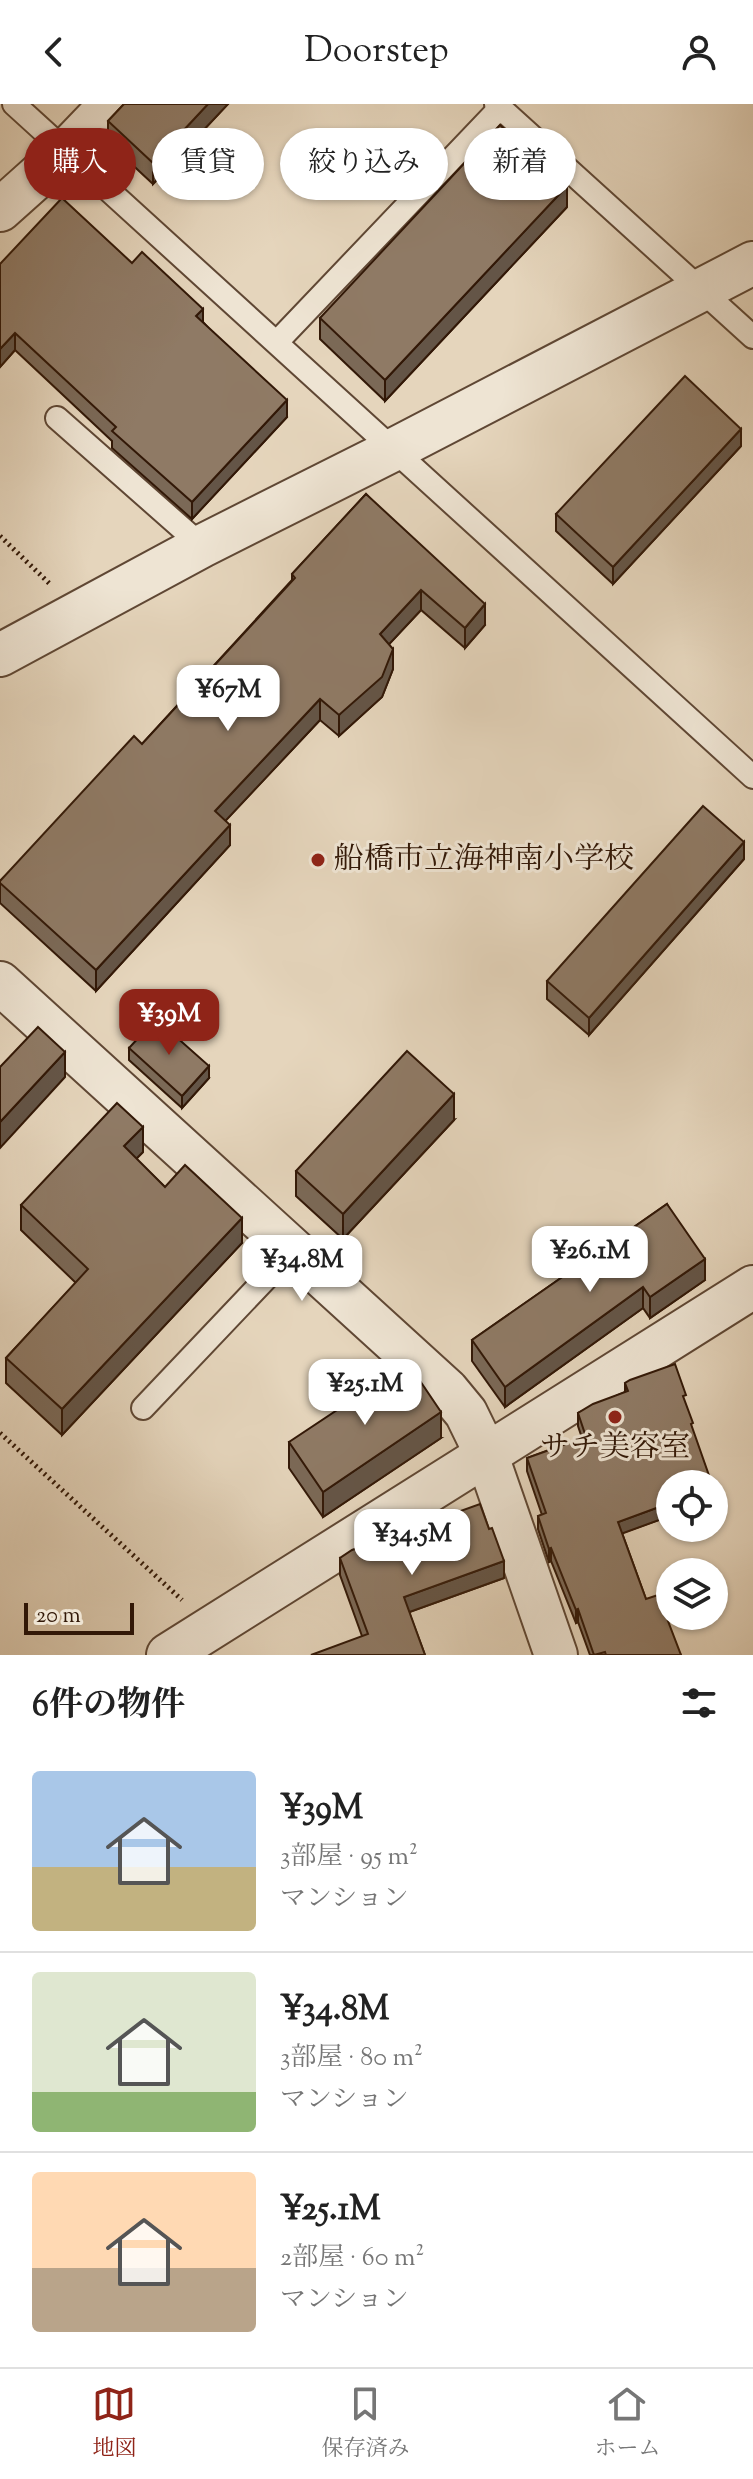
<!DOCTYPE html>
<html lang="ja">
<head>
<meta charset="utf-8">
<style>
	:root { --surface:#fff; --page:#f6f6f6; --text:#222; --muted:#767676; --line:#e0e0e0; --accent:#8f2418 }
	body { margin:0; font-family:"Sorts Mill Goudy","Noto Serif JP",serif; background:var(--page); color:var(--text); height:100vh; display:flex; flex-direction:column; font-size:30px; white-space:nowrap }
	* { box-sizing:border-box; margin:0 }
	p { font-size:26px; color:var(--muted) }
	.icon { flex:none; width:44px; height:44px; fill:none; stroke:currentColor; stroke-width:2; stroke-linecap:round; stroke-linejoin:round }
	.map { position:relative; height:1551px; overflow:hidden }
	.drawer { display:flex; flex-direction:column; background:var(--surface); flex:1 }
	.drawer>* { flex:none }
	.top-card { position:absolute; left:24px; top:24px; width:706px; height:72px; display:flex; gap:16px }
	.tools { position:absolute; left:656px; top:1366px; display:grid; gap:16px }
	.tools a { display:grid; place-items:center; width:72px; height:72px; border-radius:50%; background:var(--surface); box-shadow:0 2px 6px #0004; font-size:40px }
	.scale { position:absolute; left:24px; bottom:20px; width:110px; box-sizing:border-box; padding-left:8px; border:4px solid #321807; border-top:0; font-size:22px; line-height:28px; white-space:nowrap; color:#321807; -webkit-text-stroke:6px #eee4d3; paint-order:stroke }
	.price { position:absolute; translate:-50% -68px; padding:0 18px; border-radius:16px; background:#fff; color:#222; font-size:26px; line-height:52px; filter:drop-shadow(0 2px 4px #0008) }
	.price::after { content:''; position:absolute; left:50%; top:48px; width:24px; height:18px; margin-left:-12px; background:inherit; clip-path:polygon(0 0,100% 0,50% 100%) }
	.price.current { background:var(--accent); color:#fff }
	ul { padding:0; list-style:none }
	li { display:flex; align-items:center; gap:24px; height:200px; padding:0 32px }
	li+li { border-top:2px solid var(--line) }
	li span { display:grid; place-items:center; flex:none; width:224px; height:160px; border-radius:8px; color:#555 }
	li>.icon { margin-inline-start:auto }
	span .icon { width:96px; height:96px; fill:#fffc; stroke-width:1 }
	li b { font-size:34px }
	h2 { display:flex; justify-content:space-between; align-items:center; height:96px; padding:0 32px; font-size:34px }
	.chip { padding:0 28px; border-radius:36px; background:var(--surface); box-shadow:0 2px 6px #0004; font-size:28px; line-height:72px }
	.chip.current { background:var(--accent); color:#fff }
	header { display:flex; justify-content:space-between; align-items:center; height:104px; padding:0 32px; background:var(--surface); font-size:36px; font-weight:600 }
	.menu { display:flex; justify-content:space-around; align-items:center; height:112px; border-top:2px solid var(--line); background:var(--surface); font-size:22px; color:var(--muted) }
	.menu a { display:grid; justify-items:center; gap:4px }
	.menu .current { color:var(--accent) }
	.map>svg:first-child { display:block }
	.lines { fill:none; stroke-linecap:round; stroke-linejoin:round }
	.lane-casing { stroke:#5f4734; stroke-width:26 }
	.street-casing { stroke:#5f4734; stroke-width:46 }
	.path { stroke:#321807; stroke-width:5; stroke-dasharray:2 4; stroke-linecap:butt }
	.lane { stroke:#eee4d3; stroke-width:22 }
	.street { stroke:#eee4d3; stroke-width:42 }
	.wall { fill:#7b6957; stroke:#321807; stroke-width:2 }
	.shaded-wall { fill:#645547; stroke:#321807; stroke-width:2 }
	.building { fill:#8f7a65; stroke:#321807; stroke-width:2 }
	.poi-dot { fill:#8f2418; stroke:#eee4d3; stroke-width:3 }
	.labels { text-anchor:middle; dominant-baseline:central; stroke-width:6; stroke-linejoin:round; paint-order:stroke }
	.poi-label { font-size:30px; fill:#321807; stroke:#eee4d3; text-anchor:start }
</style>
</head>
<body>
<header><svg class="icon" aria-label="back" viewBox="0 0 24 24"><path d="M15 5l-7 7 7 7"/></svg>Doorstep<svg class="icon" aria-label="person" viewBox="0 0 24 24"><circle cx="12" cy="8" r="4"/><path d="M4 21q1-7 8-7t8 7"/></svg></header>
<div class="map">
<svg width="753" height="1551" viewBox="0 0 753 1551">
	<rect width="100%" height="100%" fill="#e5d5bc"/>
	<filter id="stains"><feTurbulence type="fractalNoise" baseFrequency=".0025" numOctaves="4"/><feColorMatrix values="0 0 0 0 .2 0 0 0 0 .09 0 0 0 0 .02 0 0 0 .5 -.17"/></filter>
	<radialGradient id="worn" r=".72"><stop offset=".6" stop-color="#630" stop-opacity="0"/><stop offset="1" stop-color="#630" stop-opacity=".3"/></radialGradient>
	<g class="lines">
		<g class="lane-casing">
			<g id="lane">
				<path d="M14,0L753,673"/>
				<path d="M496,0L753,233"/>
				<path d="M277,238L500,4"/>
				<path d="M57,314L202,442"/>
				<path d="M143,1304L293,1146"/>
			</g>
		</g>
		<g class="street-casing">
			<g id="street">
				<path d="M0,106L66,47L111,0"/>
				<path d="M0,551L202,442L395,345L753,159"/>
				<path d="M0,879L447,1286L466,1309L487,1352L556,1551"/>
				<path d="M168,1551L753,1183"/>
			</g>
		</g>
		<g class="path">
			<path d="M0,432L51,481"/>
			<path d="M0,1329L182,1496"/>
		</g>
		<use href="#lane" class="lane"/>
		<use href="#street" class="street"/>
	</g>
	<g class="wall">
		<path d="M124,0H228L153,80L108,38V17Z"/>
		<path d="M567,103L385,297L320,235V214Z"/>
		<path d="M132,159L203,218L287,313L192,415L112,344V337L15,246L0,263V160Z"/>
		<path d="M741,342L613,480L556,427V410Z"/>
		<path d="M366,390L485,521L465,544L421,506L389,540L393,565L382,593L339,632L320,616L225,717L230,741L96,887L0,799V777L142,640L292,476V470Z"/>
		<path d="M744,755L589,931L547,895V877Z"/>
		<path d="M129,944L209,974L182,1004L129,956Z"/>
		<path d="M454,1016L343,1135L296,1092V1067Z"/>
		<path d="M143,1048L136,1055L165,1083L242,1139L62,1331L6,1279V1254L76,1179L21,1126V1101Z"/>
		<path d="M667,1100L705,1176L650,1214L643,1204L505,1303L472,1257V1236Z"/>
		<path d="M625,1279L670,1412L622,1429L646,1495L681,1551H590L578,1518L576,1519L551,1457L549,1458L538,1425V1412L542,1411L527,1367V1354L582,1334L578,1322V1309L625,1288Z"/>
		<path d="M441,1334L323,1413L289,1364V1338Z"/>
		<path d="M340,1454L504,1474L409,1508L425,1551L362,1532L340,1471Z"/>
	</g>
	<g class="shaded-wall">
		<path d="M208,0H228L153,80V59Z"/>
		<path d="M567,82V103L385,297V276Z"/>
		<path d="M203,205V222L196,212Z"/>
		<path d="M15,229V246L0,263V245Z"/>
		<path d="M287,296V313L192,415V398Z"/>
		<path d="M741,325V342L613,480V463Z"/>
		<path d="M421,486V506L380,550V530Z"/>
		<path d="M485,500V521L465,544V524Z"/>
		<path d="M393,545V565L382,593L339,632V611Z"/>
		<path d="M320,595V616L215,728V707Z"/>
		<path d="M230,721V741L96,887V866Z"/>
		<path d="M744,738V755L589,931V914Z"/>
		<path d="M65,948V973L0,1044V1018Z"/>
		<path d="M209,962V974L182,1004V992Z"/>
		<path d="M454,990V1016L343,1135V1110Z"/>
		<path d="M143,1023V1048L124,1067V1042Z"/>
		<path d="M242,1114V1139L62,1331V1305Z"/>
		<path d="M705,1155V1176L650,1214V1193Z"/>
		<path d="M643,1183V1204L505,1303V1283Z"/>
		<path d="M441,1308V1334L323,1413V1388Z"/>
		<path d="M670,1399V1412L618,1431V1418Z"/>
		<path d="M551,1444V1457L549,1458V1445Z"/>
		<path d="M504,1457V1474L404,1510V1493Z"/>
		<path d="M578,1505V1518L576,1519V1506Z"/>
	</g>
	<g class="building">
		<path d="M124,0H208L153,59L108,17Z"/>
		<path d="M500,21L567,82L385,276L320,214Z"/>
		<path d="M62,94L132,159L142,148L203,205L196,212L287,296L192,398L112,327L116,323L15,229L0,245V160Z"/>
		<path d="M685,272L741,325L613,463L556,410Z"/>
		<path d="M366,390L485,500L465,524L421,486L380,530L393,545L382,573L339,611L320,595L215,707L230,721L96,866L0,779V777L134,632L142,640L295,474L292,470Z"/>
		<path d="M703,702L744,738L589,914L547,877Z"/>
		<path d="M156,915L209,962L182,992L129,944Z"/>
		<path d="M38,923L65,948L0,1018V963Z"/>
		<path d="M407,947L454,990L343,1110L296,1067Z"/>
		<path d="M117,999L143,1023L124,1042L165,1083L185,1061L242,1114L62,1305L6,1254L88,1165L21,1101Z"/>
		<path d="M667,1100L705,1155L650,1193L643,1183L505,1283L472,1236Z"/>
		<path d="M408,1259L441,1308L323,1388L289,1338Z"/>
		<path d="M675,1260L686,1291L683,1292L693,1319L691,1320L712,1380H670V1399L618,1418L646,1495L658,1491L681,1551H606L605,1548L594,1551L578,1505L576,1506L551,1444L549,1445L538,1412L546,1409L527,1354L586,1333L578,1309L593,1300L628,1287L625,1279L630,1276Z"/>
		<path d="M480,1400L489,1425L492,1424L504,1457L404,1493L425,1551H311L368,1530L340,1454L352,1446Z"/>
	</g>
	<g class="poi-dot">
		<circle cx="318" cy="756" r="8"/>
		<circle cx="615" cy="1313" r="8"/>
	</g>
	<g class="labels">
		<g class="poi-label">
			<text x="334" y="756">船橋市立海神南小学校</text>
			<text x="615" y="1344" text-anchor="middle">サチ美容室</text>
		</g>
	</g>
	<rect width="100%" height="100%" filter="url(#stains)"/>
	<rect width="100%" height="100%" fill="url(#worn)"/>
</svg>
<div class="tools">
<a><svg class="icon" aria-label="locate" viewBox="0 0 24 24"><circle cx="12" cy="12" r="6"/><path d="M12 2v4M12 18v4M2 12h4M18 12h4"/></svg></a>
<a><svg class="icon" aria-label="layers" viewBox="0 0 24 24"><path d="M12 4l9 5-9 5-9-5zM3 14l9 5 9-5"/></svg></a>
</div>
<div class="scale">20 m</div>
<b class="price" style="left:228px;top:629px">¥67M</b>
<b class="price current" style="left:169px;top:953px">¥39M</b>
<b class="price" style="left:590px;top:1190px">¥26.1M</b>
<b class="price" style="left:302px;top:1199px">¥34.8M</b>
<b class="price" style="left:365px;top:1323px">¥25.1M</b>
<b class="price" style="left:412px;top:1473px">¥34.5M</b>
<div class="top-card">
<a class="chip current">購入</a>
<a class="chip">賃貸</a>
<a class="chip">絞り込み</a>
<a class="chip">新着</a>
</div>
</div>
<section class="drawer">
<h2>6件の物件<svg class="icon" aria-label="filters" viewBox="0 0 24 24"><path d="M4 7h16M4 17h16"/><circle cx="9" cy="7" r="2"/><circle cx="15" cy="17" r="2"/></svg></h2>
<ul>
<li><span style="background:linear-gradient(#a9c7e8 60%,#c2b280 0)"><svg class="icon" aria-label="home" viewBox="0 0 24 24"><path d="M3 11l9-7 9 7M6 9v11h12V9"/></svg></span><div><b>¥39M</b><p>3部屋 · 95 m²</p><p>マンション</p></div></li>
<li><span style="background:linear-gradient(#dfe7d0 75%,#8fb573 0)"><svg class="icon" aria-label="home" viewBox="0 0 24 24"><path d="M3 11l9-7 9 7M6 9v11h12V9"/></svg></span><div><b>¥34.8M</b><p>3部屋 · 80 m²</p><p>マンション</p></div></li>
<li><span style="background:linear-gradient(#ffd9b3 60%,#b9a48a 0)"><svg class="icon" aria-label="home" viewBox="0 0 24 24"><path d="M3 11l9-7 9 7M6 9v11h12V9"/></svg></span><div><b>¥25.1M</b><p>2部屋 · 60 m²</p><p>マンション</p></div></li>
</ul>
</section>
<nav class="menu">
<a class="current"><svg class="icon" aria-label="map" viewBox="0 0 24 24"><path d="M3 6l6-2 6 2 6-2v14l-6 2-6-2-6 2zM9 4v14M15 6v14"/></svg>地図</a>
<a><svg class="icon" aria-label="saved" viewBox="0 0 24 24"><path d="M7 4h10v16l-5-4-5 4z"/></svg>保存済み</a>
<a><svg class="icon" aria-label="home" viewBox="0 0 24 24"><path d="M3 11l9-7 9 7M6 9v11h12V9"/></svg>ホーム</a>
</nav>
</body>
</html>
